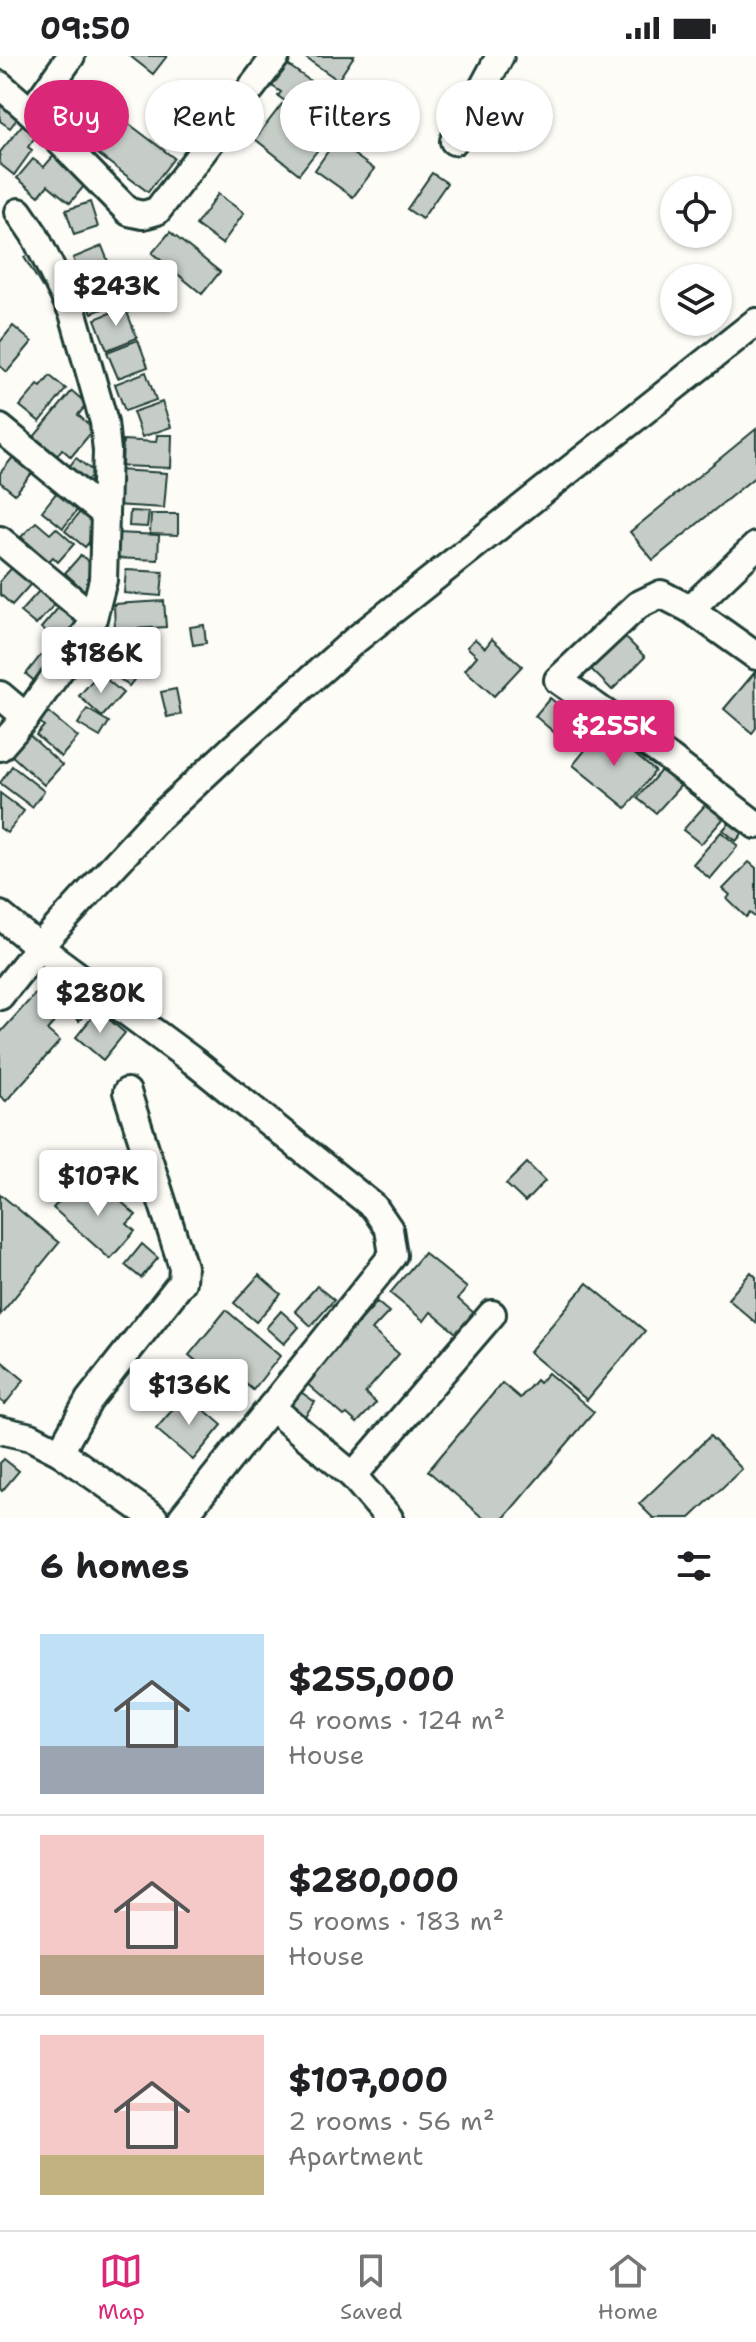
<!DOCTYPE html>
<html lang="en">
<head>
<meta charset="utf-8">
<style>
	:root { --surface:#fff; --page:#f2f2f2; --text:#202124; --muted:#757577; --line:#e0e0e0; --accent:#db2777 }
	body { margin:0; font-family:"Shantell Sans",sans-serif; background:var(--page); color:var(--text); height:100vh; display:flex; flex-direction:column; font-size:30px; white-space:nowrap }
	* { box-sizing:border-box; margin:0 }
	p { font-size:26px; color:var(--muted) }
	.icon { flex:none; width:44px; height:44px; fill:none; stroke:currentColor; stroke-width:2; stroke-linecap:round; stroke-linejoin:round }
	.map { position:relative; height:1462px; overflow:hidden }
	.details { display:flex; flex-direction:column; background:var(--surface); flex:1 }
	.details>* { flex:none }
	.guide { position:absolute; left:24px; top:24px; width:708px; height:72px; display:flex; gap:16px }
	.buttons { position:absolute; left:660px; top:120px; display:grid; gap:16px }
	.buttons a { display:grid; place-items:center; width:72px; height:72px; border-radius:50%; background:var(--surface); box-shadow:0 2px 6px #0004; font-size:40px }
	.price { position:absolute; translate:-50% -68px; padding:0 18px; border-radius:8px; background:#fff; color:#222; font-size:26px; line-height:52px; filter:drop-shadow(0 2px 4px #0008) }
	.price::after { content:''; position:absolute; left:50%; top:48px; width:24px; height:18px; margin-left:-12px; background:inherit; clip-path:polygon(0 0,100% 0,50% 100%) }
	.price.selected { background:var(--accent); color:#fff }
	ul { padding:0; list-style:none }
	li { display:flex; align-items:center; gap:24px; height:200px; padding:0 40px }
	li+li { border-top:2px solid var(--line) }
	li span { display:grid; place-items:center; flex:none; width:224px; height:160px; border-radius:0px; color:#555 }
	li>.icon { margin-inline-start:auto }
	span .icon { width:96px; height:96px; fill:#fffc; stroke-width:1 }
	li b { font-size:34px }
	h2 { display:flex; justify-content:space-between; align-items:center; height:96px; padding:0 40px; font-size:34px }
	.pill { padding:0 28px; border-radius:36px; background:var(--surface); box-shadow:0 2px 6px #0004; font-size:28px; line-height:72px }
	.pill.selected { background:var(--accent); color:#fff }
	.status { display:flex; justify-content:space-between; align-items:center; height:56px; padding:0 40px; background:var(--surface); direction:ltr }
	.status svg { height:22px; fill:currentColor }
	.dock { display:flex; justify-content:space-around; align-items:center; height:112px; border-top:2px solid var(--line); background:var(--surface); font-size:22px; color:var(--muted) }
	.dock a { display:grid; justify-items:center; gap:4px }
	.dock .selected { color:var(--accent) }
	.map>svg:first-child { display:block }
	.building { fill:#c6cdc7; stroke:#1f3d34; stroke-width:2 }
	.lines { fill:none; stroke-linecap:round; stroke-linejoin:round }
	.minor-casing { stroke:#1f3d34; stroke-width:32 }
	.minor { stroke:#fdfcf7; stroke-width:26 }
</style>
</head>
<body>
<div class="status"><b>09:50</b><svg viewBox="0 0 49 12"><path d="M0 12V9h3v3zM5 12V6h3v6zM10 12V3h3v9zM15 12V0h3v12zM26 1h20v11H26zM47 4h2v5h-2z"/></svg></div>
<div class="map">
<svg width="756" height="1462" viewBox="0 0 756 1462">
	<rect width="100%" height="100%" fill="#fdfcf7"/>
	<filter id="ink" filterUnits="userSpaceOnUse"><feTurbulence type="fractalNoise" baseFrequency=".0125" numOctaves="2"/><feDisplacementMap in="SourceGraphic" scale="16" xChannelSelector="R" yChannelSelector="G"/><feConvolveMatrix kernelMatrix="1 2 1 2 8 2 1 2 1" color-interpolation-filters="sRGB"/></filter>
	<g filter="url(#ink)">
		<g class="building">
			<path d="M130,0H167L153,18Z"/>
			<path d="M303,0H354L338,24Z"/>
			<path d="M288,9L327,37L309,62L278,40L281,36L272,30Z"/>
			<path d="M0,45L20,59L10,72L0,65Z"/>
			<path d="M282,48L313,72L306,80L320,91L299,118L255,83Z"/>
			<path d="M120,61L174,102L148,136L94,95Z"/>
			<path d="M26,64L40,74L28,91L32,94L14,119L0,108V96Z"/>
			<path d="M335,85L374,113L353,141L315,114Z"/>
			<path d="M56,97L89,124L70,147L48,129L39,140L17,122L33,103L44,111Z"/>
			<path d="M432,117L447,127L422,163L407,153Z"/>
			<path d="M218,138L244,157L222,188L196,169Z"/>
			<path d="M90,146L98,171L74,179L66,154Z"/>
			<path d="M170,176L220,216L202,238L152,197Z"/>
			<path d="M102,190L113,218L84,230L73,202Z"/>
			<path d="M36,194L54,224L42,231L24,201Z"/>
			<path d="M112,223L121,246L92,257L83,234Z"/>
			<path d="M125,251L137,282L107,294L95,263Z"/>
			<path d="M13,270L32,286L7,316L0,310V286Z"/>
			<path d="M138,284L148,311L118,322L107,296Z"/>
			<path d="M146,316L156,344L125,355L115,328Z"/>
			<path d="M50,320L66,333L40,366L20,350L38,329L41,331Z"/>
			<path d="M72,335L87,348L78,359L94,373L71,401L62,393L56,401L33,382Z"/>
			<path d="M162,346L171,371L142,381L133,356Z"/>
			<path d="M756,373V420L653,504L630,476Z"/>
			<path d="M157,379H172L171,412L122,410L123,384L156,386Z"/>
			<path d="M18,395L37,411L15,438L0,426V417Z"/>
			<path d="M76,402L94,416L86,426L69,411Z"/>
			<path d="M116,414L167,417L164,452L114,449Z"/>
			<path d="M61,431L82,448L63,472L42,455Z"/>
			<path d="M84,451L105,468L85,491L65,475Z"/>
			<path d="M130,455L149,456L147,471L129,470Z"/>
			<path d="M151,458H178V479L150,478Z"/>
			<path d="M36,466L50,478L56,472L74,488L58,506L53,501L49,505L21,481Z"/>
			<path d="M116,477L159,479L158,504L115,502Z"/>
			<path d="M81,499L102,517L86,536L65,517Z"/>
			<path d="M18,505L37,521L12,549L0,538V525Z"/>
			<path d="M126,514L163,516L161,540L124,537Z"/>
			<path d="M39,535L54,549L36,569L20,556Z"/>
			<path d="M164,545L166,571L115,574L114,548Z"/>
			<path d="M59,551L78,568L60,588L41,572Z"/>
			<path d="M204,569L206,587L193,589L190,571Z"/>
			<path d="M131,575L154,592L141,608L119,591Z"/>
			<path d="M623,579L645,601L612,634L590,612Z"/>
			<path d="M475,583L485,592L492,583L522,610L494,640L465,614L477,600L467,591Z"/>
			<path d="M119,595L142,614L129,630L105,611Z"/>
			<path d="M41,599L59,614L44,633L26,618Z"/>
			<path d="M755,616L756,672L752,677L724,653Z"/>
			<path d="M99,617L123,637L102,661L79,640Z"/>
			<path d="M176,633L181,658L167,661L161,636Z"/>
			<path d="M550,642L579,666L563,684L535,660Z"/>
			<path d="M43,652L78,681L61,701L36,679L44,670L35,662Z"/>
			<path d="M87,653L109,666L100,681L78,668Z"/>
			<path d="M603,672L655,715L626,752L573,709Z"/>
			<path d="M27,677L62,709L44,729L9,697Z"/>
			<path d="M12,710L44,735L32,751L0,727Z"/>
			<path d="M663,712L682,728L656,757L637,742Z"/>
			<path d="M0,737L24,755L7,777L0,772Z"/>
			<path d="M707,747L724,762L701,788L683,774Z"/>
			<path d="M730,766L743,777L736,785L723,774Z"/>
			<path d="M721,776L738,790L710,823L693,808Z"/>
			<path d="M749,806L756,812V862L750,857L746,861L727,843L730,839L723,833Z"/>
			<path d="M53,918L90,952L79,965L66,953L47,974L60,985L6,1045L0,1040V977Z"/>
			<path d="M98,954L125,977L103,1004L76,981Z"/>
			<path d="M527,1107L545,1125L525,1146L506,1128Z"/>
			<path d="M75,1128L92,1143L104,1130L136,1159L127,1168L135,1175L110,1203L53,1152Z"/>
			<path d="M0,1138L59,1187L0,1259Z"/>
			<path d="M142,1188L158,1202L141,1222L125,1209Z"/>
			<path d="M424,1197L467,1232L458,1243L474,1257L456,1277L431,1256L424,1265L390,1237Z"/>
			<path d="M751,1216L756,1221V1267L728,1243Z"/>
			<path d="M259,1219L281,1238L256,1266L234,1247Z"/>
			<path d="M587,1227L645,1275L587,1344L529,1296Z"/>
			<path d="M317,1230L334,1244L311,1270L295,1255Z"/>
			<path d="M377,1246L389,1256L372,1274L399,1298L365,1337L376,1347L357,1367L347,1358L344,1360L306,1327Z"/>
			<path d="M226,1254L280,1300L253,1334L223,1309L214,1320L189,1299Z"/>
			<path d="M281,1255L299,1271L284,1288L266,1272Z"/>
			<path d="M0,1304L24,1324L5,1348L0,1344Z"/>
			<path d="M548,1317L594,1356L504,1462H483L428,1415L502,1327L520,1342L536,1324L539,1327Z"/>
			<path d="M298,1334L315,1346L299,1368L283,1355Z"/>
			<path d="M186,1338L222,1369L193,1404L156,1373Z"/>
			<path d="M710,1380L742,1413L690,1462H653L639,1448Z"/>
			<path d="M4,1403L19,1415L2,1435L0,1433V1407Z"/>
		</g>
		<g class="lines">
			<g class="minor-casing">
				<g id="minor">
					<path d="M0,29L31,56L129,156L143,159L157,155L276,0"/>
					<path d="M31,56L71,0"/>
					<path d="M454,85L500,0"/>
					<path d="M0,372L105,458"/>
					<path d="M0,484L93,561"/>
					<path d="M690,553L756,490"/>
					<path d="M756,600L690,553L661,538L638,549L558,624L669,702L756,769"/>
					<path d="M0,639L26,661"/>
					<path d="M0,691L26,661L91,570L103,524L105,458L107,395L104,366L73,257L34,178L19,156"/>
					<path d="M0,859L39,891L193,1005L374,1151L389,1173L393,1199L182,1462"/>
					<path d="M0,940L39,891L154,766L232,693L354,585L756,266"/>
					<path d="M271,1351L353,1420L389,1462"/>
					<path d="M0,1374L31,1381L60,1396L154,1462"/>
					<path d="M60,1396L89,1344L182,1226L183,1211L127,1036"/>
					<path d="M353,1420L492,1258"/>
				</g>
			</g>
			<use href="#minor" class="minor"/>
		</g>
	</g>
</svg>
<div class="buttons">
<a><svg class="icon" aria-label="locate" viewBox="0 0 24 24"><circle cx="12" cy="12" r="6"/><path d="M12 2v4M12 18v4M2 12h4M18 12h4"/></svg></a>
<a><svg class="icon" aria-label="layers" viewBox="0 0 24 24"><path d="M12 4l9 5-9 5-9-5zM3 14l9 5 9-5"/></svg></a>
</div>
<b class="price" style="left:116px;top:272px">$243K</b>
<b class="price" style="left:101px;top:639px">$186K</b>
<b class="price selected" style="left:614px;top:712px">$255K</b>
<b class="price" style="left:100px;top:979px">$280K</b>
<b class="price" style="left:98px;top:1162px">$107K</b>
<b class="price" style="left:189px;top:1371px">$136K</b>
<div class="guide">
<a class="pill selected">Buy</a>
<a class="pill">Rent</a>
<a class="pill">Filters</a>
<a class="pill">New</a>
</div>
</div>
<section class="details">
<h2>6 homes<svg class="icon" aria-label="filters" viewBox="0 0 24 24"><path d="M4 7h16M4 17h16"/><circle cx="9" cy="7" r="2"/><circle cx="15" cy="17" r="2"/></svg></h2>
<ul>
<li><span style="background:linear-gradient(#bfe0f5 70%,#9aa5b1 0)"><svg class="icon" aria-label="home" viewBox="0 0 24 24"><path d="M3 11l9-7 9 7M6 9v11h12V9"/></svg></span><div><b>$255,000</b><p>4 rooms · 124 m²</p><p>House</p></div></li>
<li><span style="background:linear-gradient(#f6c9c9 75%,#b9a48a 0)"><svg class="icon" aria-label="home" viewBox="0 0 24 24"><path d="M3 11l9-7 9 7M6 9v11h12V9"/></svg></span><div><b>$280,000</b><p>5 rooms · 183 m²</p><p>House</p></div></li>
<li><span style="background:linear-gradient(#f6c9c9 75%,#c2b280 0)"><svg class="icon" aria-label="home" viewBox="0 0 24 24"><path d="M3 11l9-7 9 7M6 9v11h12V9"/></svg></span><div><b>$107,000</b><p>2 rooms · 56 m²</p><p>Apartment</p></div></li>
</ul>
</section>
<nav class="dock">
<a class="selected"><svg class="icon" aria-label="map" viewBox="0 0 24 24"><path d="M3 6l6-2 6 2 6-2v14l-6 2-6-2-6 2zM9 4v14M15 6v14"/></svg>Map</a>
<a><svg class="icon" aria-label="saved" viewBox="0 0 24 24"><path d="M7 4h10v16l-5-4-5 4z"/></svg>Saved</a>
<a><svg class="icon" aria-label="home" viewBox="0 0 24 24"><path d="M3 11l9-7 9 7M6 9v11h12V9"/></svg>Home</a>
</nav>
</body>
</html>
